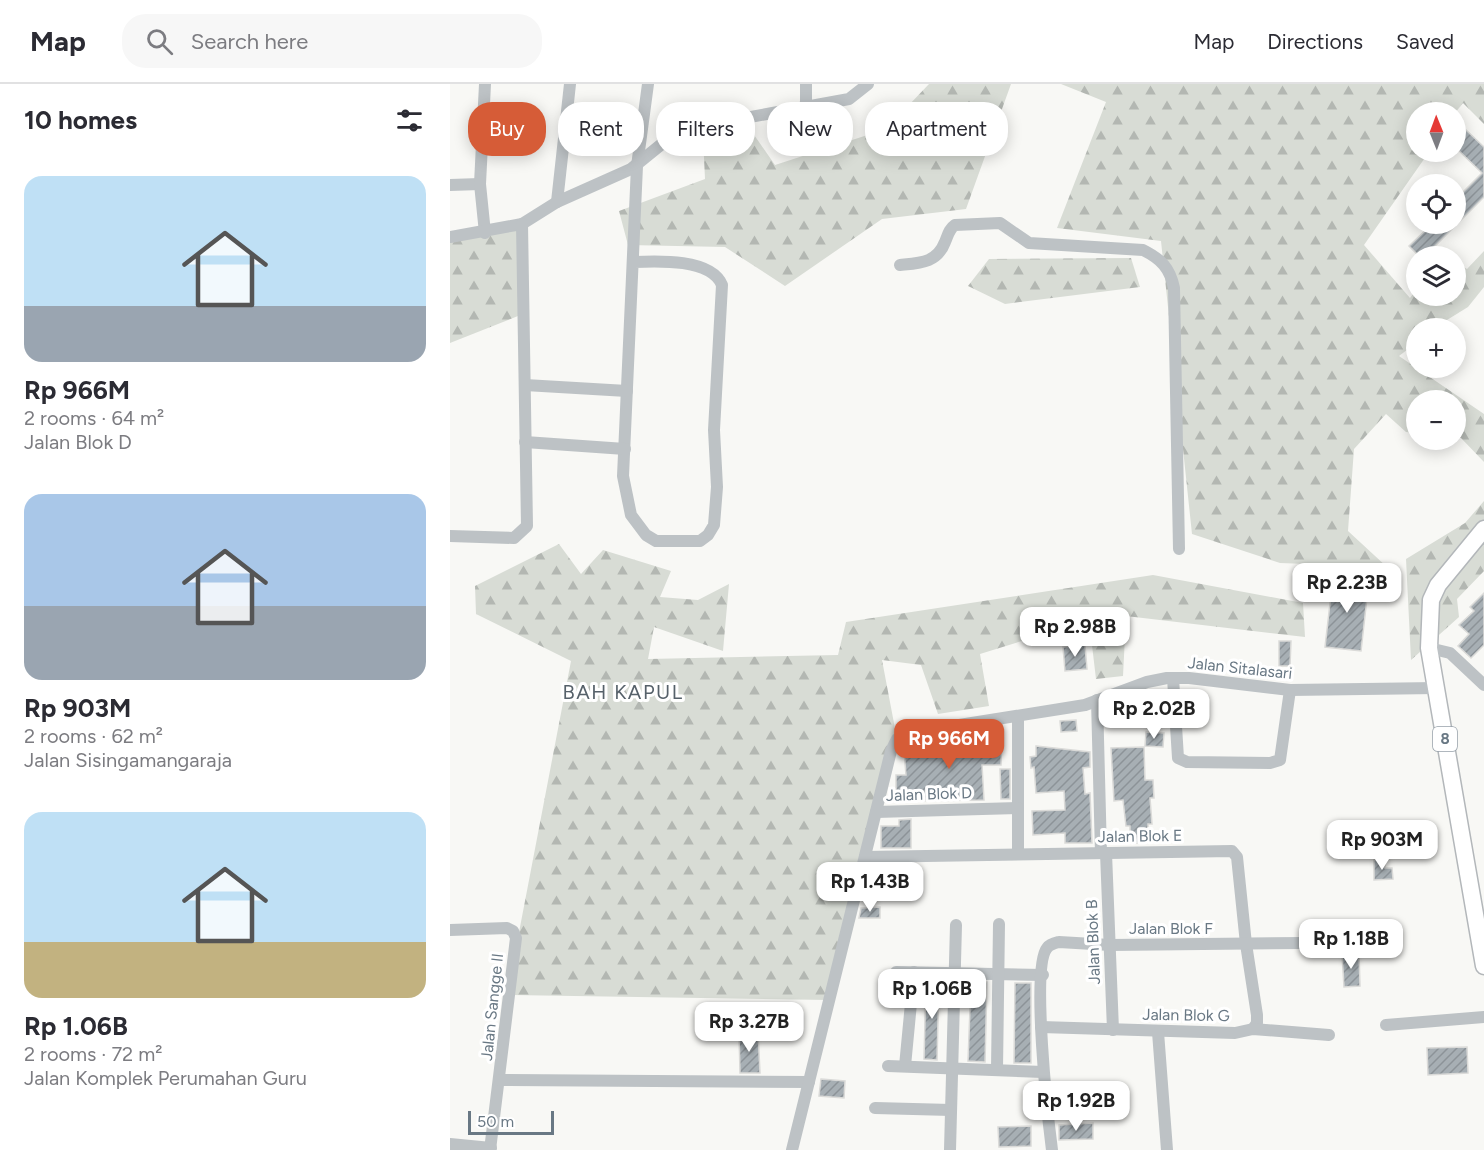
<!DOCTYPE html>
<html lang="en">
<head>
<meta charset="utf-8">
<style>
	:root { --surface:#fff; --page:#f7f7f7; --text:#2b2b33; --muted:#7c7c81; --line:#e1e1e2; --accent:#d65c37 }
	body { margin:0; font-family:Figtree,sans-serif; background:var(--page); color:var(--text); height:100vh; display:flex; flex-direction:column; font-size:22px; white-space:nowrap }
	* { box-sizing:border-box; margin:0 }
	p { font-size:20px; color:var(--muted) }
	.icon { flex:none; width:33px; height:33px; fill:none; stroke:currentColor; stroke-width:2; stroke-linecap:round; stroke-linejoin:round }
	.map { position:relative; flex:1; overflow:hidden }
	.drawer { display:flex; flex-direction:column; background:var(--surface); width:450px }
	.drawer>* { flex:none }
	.banner { position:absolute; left:18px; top:18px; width:570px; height:54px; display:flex; gap:12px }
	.needle { width:39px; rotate:359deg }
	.controls { position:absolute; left:956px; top:18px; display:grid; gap:12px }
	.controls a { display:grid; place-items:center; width:60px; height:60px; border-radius:50%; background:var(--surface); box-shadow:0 3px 15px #0003; font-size:30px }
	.scale { position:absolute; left:18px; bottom:15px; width:86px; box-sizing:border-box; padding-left:6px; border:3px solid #697884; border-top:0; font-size:16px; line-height:21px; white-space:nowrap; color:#697884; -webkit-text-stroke:4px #fff; paint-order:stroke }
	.price { position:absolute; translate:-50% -51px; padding:0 14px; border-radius:12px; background:#fff; color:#222; font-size:20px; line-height:39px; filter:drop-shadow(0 2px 3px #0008) }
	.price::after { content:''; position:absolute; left:50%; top:36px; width:18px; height:14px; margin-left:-9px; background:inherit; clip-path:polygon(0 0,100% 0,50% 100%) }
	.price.on { background:var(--accent); color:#fff }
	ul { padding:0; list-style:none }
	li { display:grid; align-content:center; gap:12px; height:318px; padding:0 24px }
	li span { display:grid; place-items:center; height:186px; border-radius:18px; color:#555 }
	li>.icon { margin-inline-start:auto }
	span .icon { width:108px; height:108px; fill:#fffc; stroke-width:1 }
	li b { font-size:26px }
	h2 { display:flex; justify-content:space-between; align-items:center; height:72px; padding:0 24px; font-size:26px }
	.tag { padding:0 21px; border-radius:24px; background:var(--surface); box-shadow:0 3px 15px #0003; font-size:21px; line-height:54px }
	.tag.on { background:var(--accent); color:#fff }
	header { display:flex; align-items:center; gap:36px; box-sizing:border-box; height:84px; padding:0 30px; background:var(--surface); border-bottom:2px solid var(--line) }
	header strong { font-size:28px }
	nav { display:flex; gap:33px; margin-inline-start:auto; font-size:21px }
	.search { width:420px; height:54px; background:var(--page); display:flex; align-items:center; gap:15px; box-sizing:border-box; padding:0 21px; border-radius:24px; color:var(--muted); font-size:22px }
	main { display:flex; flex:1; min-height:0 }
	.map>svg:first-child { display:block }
	.forest { fill:url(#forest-firs) }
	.building { fill:url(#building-hatch); stroke:#dadad8; stroke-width:1.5 }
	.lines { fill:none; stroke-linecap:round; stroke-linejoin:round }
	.highway-casing { stroke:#b3b7ba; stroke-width:19 }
	.minor { stroke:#bdc2c5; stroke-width:12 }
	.highway { stroke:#fff; stroke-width:16 }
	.labels { text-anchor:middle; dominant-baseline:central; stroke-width:6; stroke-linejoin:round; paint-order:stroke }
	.shield { fill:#fff; stroke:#96a0a9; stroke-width:1.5 }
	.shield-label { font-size:15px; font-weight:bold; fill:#697884 }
	.street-label { font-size:16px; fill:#697884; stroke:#fff }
	.quarter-label { font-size:20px; letter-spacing:1.5px; fill:#56616a; stroke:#fff }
</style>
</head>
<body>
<header>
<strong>Map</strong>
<div class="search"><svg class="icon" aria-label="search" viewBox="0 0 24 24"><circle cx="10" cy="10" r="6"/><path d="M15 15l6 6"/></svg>Search here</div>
<nav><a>Map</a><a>Directions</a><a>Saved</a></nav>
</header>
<main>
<section class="drawer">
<h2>10 homes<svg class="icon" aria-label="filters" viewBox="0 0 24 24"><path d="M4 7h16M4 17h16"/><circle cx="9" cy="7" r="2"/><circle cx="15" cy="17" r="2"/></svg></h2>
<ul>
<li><span style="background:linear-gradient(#bfe0f5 70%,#9aa5b1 0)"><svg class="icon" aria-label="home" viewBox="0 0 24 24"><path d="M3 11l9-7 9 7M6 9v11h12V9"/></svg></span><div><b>Rp 966M</b><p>2 rooms · 64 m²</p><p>Jalan Blok D</p></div></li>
<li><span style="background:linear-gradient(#a9c7e8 60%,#9aa5b1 0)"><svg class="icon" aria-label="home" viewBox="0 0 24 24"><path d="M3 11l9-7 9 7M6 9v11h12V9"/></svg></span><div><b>Rp 903M</b><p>2 rooms · 62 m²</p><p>Jalan Sisingamangaraja</p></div></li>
<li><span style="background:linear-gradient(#bfe0f5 70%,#c2b280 0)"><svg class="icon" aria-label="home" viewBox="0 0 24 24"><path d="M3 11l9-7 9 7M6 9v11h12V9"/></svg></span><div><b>Rp 1.06B</b><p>2 rooms · 72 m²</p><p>Jalan Komplek Perumahan Guru</p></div></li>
</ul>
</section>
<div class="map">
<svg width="1034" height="1066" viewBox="0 0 1034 1066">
	<defs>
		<pattern id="forest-firs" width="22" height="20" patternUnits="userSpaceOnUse" patternTransform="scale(1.5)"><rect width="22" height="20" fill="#d8dcd5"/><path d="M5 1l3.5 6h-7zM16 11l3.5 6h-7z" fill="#b3b7b2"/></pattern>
		<pattern id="building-hatch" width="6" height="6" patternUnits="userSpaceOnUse" patternTransform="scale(1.5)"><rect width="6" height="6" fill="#a7afb4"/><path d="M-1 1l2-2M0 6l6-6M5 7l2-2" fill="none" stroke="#8c9398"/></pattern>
	</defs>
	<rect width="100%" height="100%" fill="#f8f8f5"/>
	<g class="forest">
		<path d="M479,0H561L516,125L432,135L335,202L275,163L178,161L169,127L255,95L253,53L300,45L325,81L436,45Z"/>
		<path d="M611,0H1034V40L1013,19L1005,29L966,28V68H979L914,161L960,214L966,206V212H1005V178L1017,185L1034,167V203L1018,223L984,244H966V259L949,272L1034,330V378L1011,354L1005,353V316H966V349L956,348L936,330L904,365L898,447L937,483L830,479L742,450L711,157L607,144L656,18Z"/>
		<path d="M72,140L73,230L0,259V153Z"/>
		<path d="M681,174L690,203L555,220L518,202L539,175Z"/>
		<path d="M1034,417V487L1007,515L1009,533L961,576L956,475L1015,439Z"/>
		<path d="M109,460L131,490L153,466L221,487L210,513L248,516L279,500L273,567L204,543L198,575L388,571L396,538L703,491L853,519L855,553L676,532L673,592L646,595L639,536L530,570L539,622L488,630L471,581L432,576L447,655L379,916L61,911L66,864L121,577L26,530L25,502Z"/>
	</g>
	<g class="building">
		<path d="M1016,46L1034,63V113L975,172H969L959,162L982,140H1005V116L1032,89L1005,63V57Z"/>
		<path d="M883,493L919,496L911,567L875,563Z"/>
		<path d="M1034,509V561L1021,574L1008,562L1019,550L1009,541L1024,527L1020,523Z"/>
		<path d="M829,557H841L840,582H829Z"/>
		<path d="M635,561L637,585L615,587L613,563Z"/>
		<path d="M626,636L627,647L611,648L610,637Z"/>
		<path d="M696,648L714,649L713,663L695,662Z"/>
		<path d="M519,652H552L551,681H532L534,716L446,717V691H456L454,667L481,665V657L519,655Z"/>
		<path d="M586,662L640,668V683L633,684L635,710L640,709L642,759H615V749L583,751L582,727L615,726L614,707L586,709L584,683L581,684L580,673L586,672Z"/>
		<path d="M694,663L695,696H703L704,714H700L702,740H698V759H680V742H676L673,716L664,717L661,664Z"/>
		<path d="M550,685H560V715H551Z"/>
		<path d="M461,735V764H431V742H449V736Z"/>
		<path d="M977,744V759L933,761L932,746Z"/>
		<path d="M924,776H935V784H942L943,795L924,796Z"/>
		<path d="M430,823V834H409L411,824Z"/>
		<path d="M909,869L910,902L894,903L892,870Z"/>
		<path d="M476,897H489L487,976L474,975Z"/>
		<path d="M521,898H537L535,978L518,977Z"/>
		<path d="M565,899H581V979H564Z"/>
		<path d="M308,948L310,989H290L289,949Z"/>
		<path d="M1017,963L1018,989L978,991L977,964Z"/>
		<path d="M371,995L395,997L394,1014L369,1012Z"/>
		<path d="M643,1039V1055L609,1056V1041Z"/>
		<path d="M581,1042V1062L549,1063L548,1043Z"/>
	</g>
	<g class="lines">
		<g class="highway-casing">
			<path id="highway" d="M1034,445L988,501L981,516L979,564L1034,882"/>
		</g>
		<g class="minor">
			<path d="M356,23V0"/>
			<path d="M0,101L30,100"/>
			<path d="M107,118L120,0"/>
			<path d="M35,149L30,100L35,0"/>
			<path d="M0,153L72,140L107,118L181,85L213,59L230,49L251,42L399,15L418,0"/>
			<path d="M183,178C206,177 261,174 272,201L264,346L267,403L264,441L258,451L250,457H206L196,451L181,431L173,392L187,82L198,0"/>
			<path d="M450,181C470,179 487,179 495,158C498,151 499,145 505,141L550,139L579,159L693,166C711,175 720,184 724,204L729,465"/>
			<path d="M75,301L177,307"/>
			<path d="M75,358L175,365"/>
			<path d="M0,452L64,454L77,442L72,140"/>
			<path d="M979,564L1000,569L1034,601"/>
			<path d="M723,594L728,674L737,678L820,679L830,676L840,606"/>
			<path d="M647,616L651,769"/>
			<path d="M568,633V770"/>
			<path d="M426,728L568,724"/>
			<path d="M656,769L663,946"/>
			<path d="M415,773L782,767L787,773L796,860L807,931V939L803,945"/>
			<path d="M0,846L57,844L63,847L66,854L40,1066"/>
			<path d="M446,888L593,891"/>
			<path d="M936,941L1034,933"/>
			<path d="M591,943L785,949L803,945L879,951"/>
			<path d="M708,948L717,1066"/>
			<path d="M438,982L593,988"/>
			<path d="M455,982L464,888"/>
			<path d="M547,985L549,840"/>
			<path d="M50,996L359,998"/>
			<path d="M425,1024L501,1026"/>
			<path d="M0,1060L41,1064"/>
			<path d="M342,1066L441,667L447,655L459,649L635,621L697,598L717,594H739L840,606L987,604"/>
			<path d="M500,1066L506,841"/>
			<path d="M602,1066C598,1035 581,883 597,864C600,860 605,859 609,858L660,861L854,859"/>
		</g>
		<use href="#highway" class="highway"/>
	</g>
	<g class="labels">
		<rect class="shield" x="983" y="643" width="24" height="24" rx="4.5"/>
		<g class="shield-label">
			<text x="995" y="655">8</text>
		</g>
		<g class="street-label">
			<text transform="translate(790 584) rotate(6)">Jalan Sitalasari</text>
			<text transform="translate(479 710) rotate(-2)">Jalan Blok D</text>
			<text transform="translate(690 752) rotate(-1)">Jalan Blok E</text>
			<text x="721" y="844">Jalan Blok F</text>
			<text transform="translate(643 858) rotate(-92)">Jalan Blok B</text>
			<text transform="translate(42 923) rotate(-84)">Jalan Sangge II</text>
			<text transform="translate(736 931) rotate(1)">Jalan Blok G</text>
		</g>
		<g class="quarter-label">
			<text x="173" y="608">BAH KAPUL</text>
		</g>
	</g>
</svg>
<div class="controls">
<a><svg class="needle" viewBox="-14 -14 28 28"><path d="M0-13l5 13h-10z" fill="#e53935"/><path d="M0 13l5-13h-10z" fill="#7c7c81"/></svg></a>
<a><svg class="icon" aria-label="locate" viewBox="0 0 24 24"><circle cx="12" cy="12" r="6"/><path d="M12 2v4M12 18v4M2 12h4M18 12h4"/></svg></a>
<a><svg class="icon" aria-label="layers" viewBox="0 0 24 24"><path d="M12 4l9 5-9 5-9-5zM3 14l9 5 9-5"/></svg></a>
<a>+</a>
<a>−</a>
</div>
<div class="scale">50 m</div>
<b class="price" style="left:897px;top:530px">Rp 2.23B</b>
<b class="price" style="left:625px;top:574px">Rp 2.98B</b>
<b class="price" style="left:704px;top:656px">Rp 2.02B</b>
<b class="price on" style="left:499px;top:686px">Rp 966M</b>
<b class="price" style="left:932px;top:787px">Rp 903M</b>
<b class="price" style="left:420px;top:829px">Rp 1.43B</b>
<b class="price" style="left:901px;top:886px">Rp 1.18B</b>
<b class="price" style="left:482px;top:936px">Rp 1.06B</b>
<b class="price" style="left:299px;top:969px">Rp 3.27B</b>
<b class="price" style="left:626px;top:1048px">Rp 1.92B</b>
<div class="banner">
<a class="tag on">Buy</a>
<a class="tag">Rent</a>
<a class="tag">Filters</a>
<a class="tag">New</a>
<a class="tag">Apartment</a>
</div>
</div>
</main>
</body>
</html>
